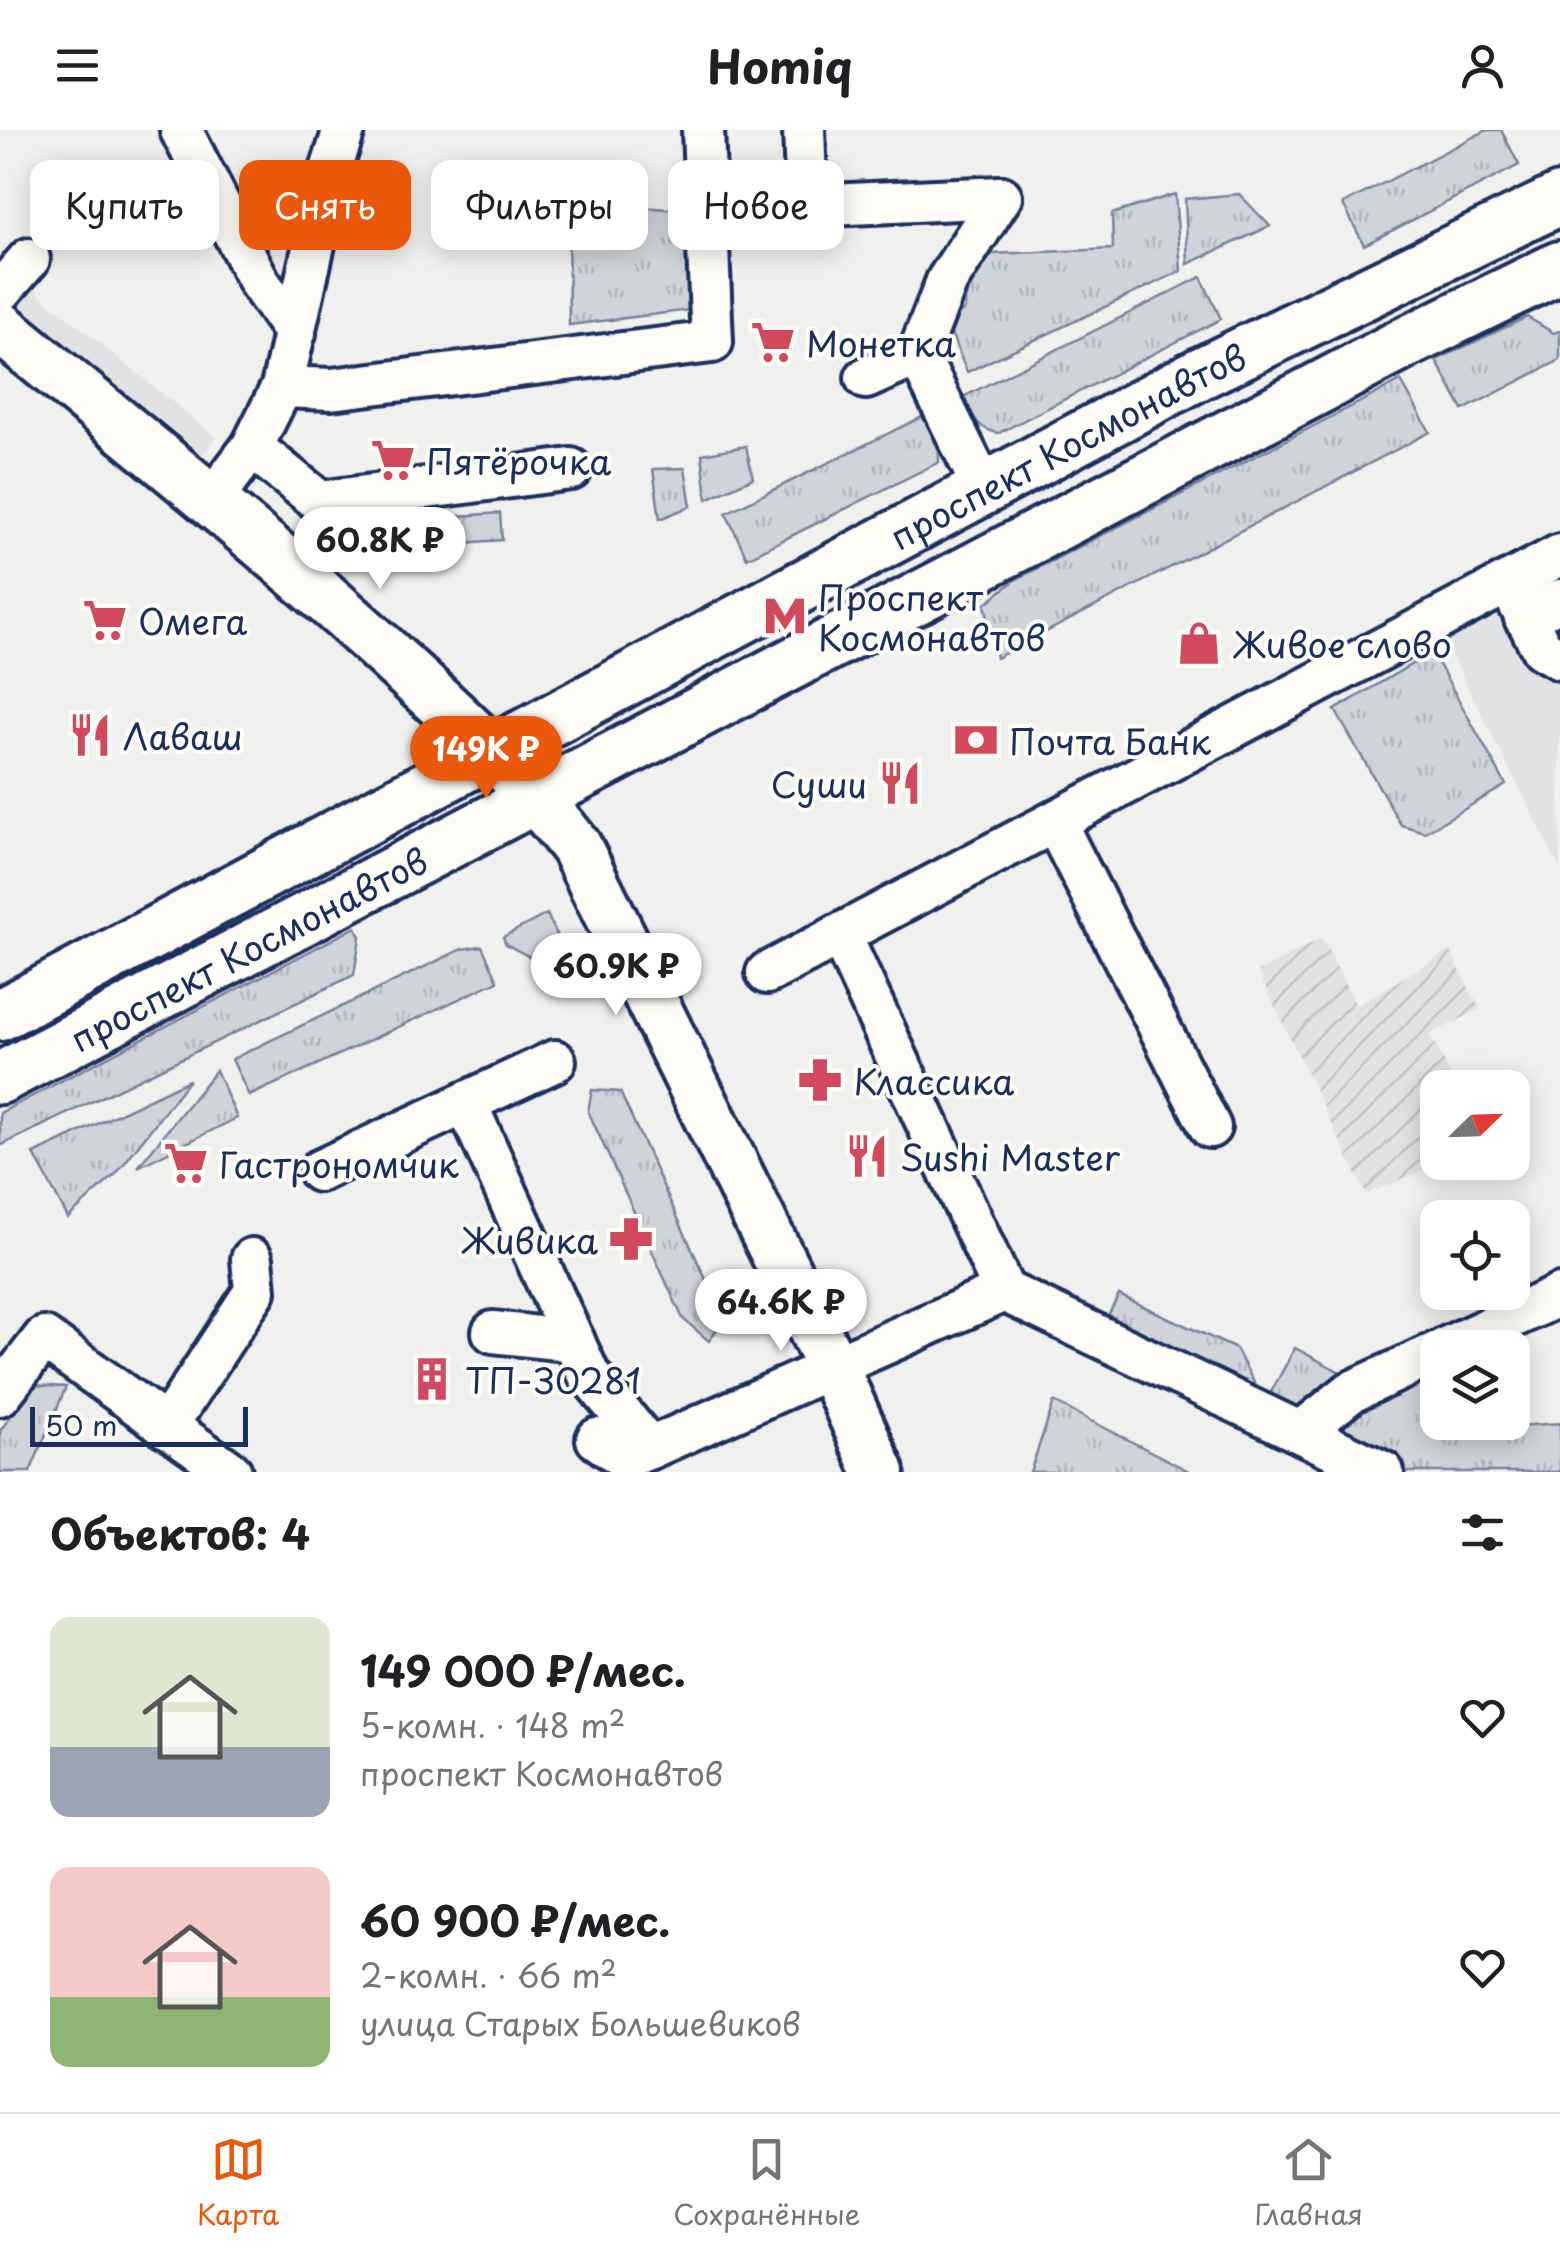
<!DOCTYPE html>
<html lang="ru">
<head>
<meta charset="utf-8">
<style>
	:root { --surface:#fff; --page:#f2f2f2; --text:#202124; --muted:#757577; --line:#e0e0e0; --accent:#ea580c }
	body { margin:0; font-family:"Playpen Sans",sans-serif; background:var(--page); color:var(--text); height:100vh; display:flex; flex-direction:column; font-size:38px; white-space:nowrap }
	* { box-sizing:border-box; margin:0 }
	p { font-size:32px; color:var(--muted) }
	.icon { flex:none; width:55px; height:55px; fill:none; stroke:currentColor; stroke-width:2; stroke-linecap:round; stroke-linejoin:round }
	.map { position:relative; height:1342px; overflow:hidden }
	.details { display:flex; flex-direction:column; background:var(--surface); flex:1 }
	.details>* { flex:none }
	.hud { position:absolute; left:30px; top:30px; width:1000px; height:90px; display:flex; gap:20px }
	.needle { width:65px; rotate:67deg }
	.tools { position:absolute; left:1420px; top:940px; display:grid; gap:20px }
	.tools a { display:grid; place-items:center; width:110px; height:110px; border-radius:20px; background:var(--surface); box-shadow:0 5px 25px #0003; font-size:50px }
	.scale { position:absolute; left:30px; bottom:25px; width:218px; box-sizing:border-box; padding-left:10px; border:5px solid #1b2f5e; border-top:0; font-size:28px; line-height:35px; white-space:nowrap; color:#1b2f5e; -webkit-text-stroke:8px #fdfcf7; paint-order:stroke }
	.price { position:absolute; translate:-50% -85px; padding:0 22px; border-radius:35px; background:#fff; color:#222; font-size:32px; line-height:65px; filter:drop-shadow(0 2px 5px #0008) }
	.price::after { content:''; position:absolute; left:50%; top:60px; width:30px; height:22px; margin-left:-15px; background:inherit; clip-path:polygon(0 0,100% 0,50% 100%) }
	.price.on { background:var(--accent); color:#fff }
	ul { padding:0; list-style:none }
	li { display:flex; align-items:center; gap:30px; height:250px; padding:0 50px }
	li span { display:grid; place-items:center; flex:none; width:280px; height:200px; border-radius:20px; color:#555 }
	li>.icon { margin-inline-start:auto }
	span .icon { width:120px; height:120px; fill:#fffc; stroke-width:1 }
	li b { font-size:42px }
	h2 { display:flex; justify-content:space-between; align-items:center; height:120px; padding:0 50px; font-size:42px }
	.chip { padding:0 35px; border-radius:20px; background:var(--surface); box-shadow:0 5px 25px #0003; font-size:35px; line-height:90px }
	.chip.on { background:var(--accent); color:#fff }
	header { display:flex; justify-content:space-between; align-items:center; height:130px; padding:0 50px; background:var(--surface); font-size:45px; font-weight:700 }
	.dock { display:flex; justify-content:space-around; align-items:center; height:140px; border-top:2px solid var(--line); background:var(--surface); font-size:28px; color:var(--muted) }
	.dock a { display:grid; justify-items:center; gap:5px }
	.dock .on { color:var(--accent) }
	.map>svg:first-child { display:block }
	.built { fill:#e0e2e3 }
	.industrial { fill:url(#industrial-furrows) }
	.grass { fill:url(#grass-tufts); stroke:#76819b; stroke-width:2.5 }
	.lines { fill:none; stroke-linecap:round; stroke-linejoin:round }
	.minor-casing { stroke:#1b2f5e; stroke-width:48 }
	.major-casing { stroke:#1b2f5e; stroke-width:58 }
	.minor { stroke:#fdfcf7; stroke-width:40 }
	.major { stroke:#fdfcf7; stroke-width:50 }
	.tram { stroke:#1b2f5e; stroke-width:2.5 }
	.labels { text-anchor:middle; dominant-baseline:central; stroke-width:8; stroke-linejoin:round; paint-order:stroke }
	.poi-label { font-size:35px; fill:#1b2f5e; stroke:#fdfcf7; text-anchor:start }
	.street-label { font-size:35px; fill:#1b2f5e; stroke:#fdfcf7 }
</style>
</head>
<body>
<header><svg class="icon" aria-label="menu" viewBox="0 0 24 24"><path d="M4 6h16M4 12h16M4 18h16"/></svg>Homiq<svg class="icon" aria-label="person" viewBox="0 0 24 24"><circle cx="12" cy="8" r="4"/><path d="M4 21q1-7 8-7t8 7"/></svg></header>
<div class="map">
<svg width="1560" height="1342" viewBox="0 0 1560 1342">
	<defs>
		<pattern id="industrial-furrows" width="10" height="10" patternUnits="userSpaceOnUse" patternTransform="scale(2.5)"><rect width="10" height="10" fill="#e0e2e3"/><path d="M-1 1l2-2M0 10L10 0M9 11l2-2" fill="none" stroke="#c0c2c5"/></pattern>
		<pattern id="grass-tufts" width="24" height="20" patternUnits="userSpaceOnUse" patternTransform="scale(2.5)"><rect width="24" height="20" fill="#d0d3d8"/><path d="M3 7l-1-3M5 7V3M7 7l1-3M15 17l-1-3M17 17v-4M19 17l1-3" fill="none" stroke="#b2b5bc"/></pattern>
	</defs>
	<rect width="100%" height="100%" fill="#f0f0ee"/>
	<filter id="ink" filterUnits="userSpaceOnUse"><feTurbulence type="fractalNoise" baseFrequency=".01" numOctaves="2"/><feDisplacementMap in="SourceGraphic" scale="20" xChannelSelector="R" yChannelSelector="G"/><feConvolveMatrix kernelMatrix="1 2 1 2 8 2 1 2 1" color-interpolation-filters="sRGB"/></filter>
	<g filter="url(#ink)">
		<g class="built">
			<path d="M28,155L216,307L203,324L15,172Z"/>
			<path d="M1560,453V738L1445,512Z"/>
		</g>
		<path class="industrial" d="M1322,808L1356,876L1450,820L1480,879L1430,905L1457,957L1438,958V1032L1441,1033L1366,1064L1258,842Z"/>
		<g class="grass">
			<path d="M1487,0H1501L1519,35L1364,115L1343,74Z"/>
			<path d="M1175,64L1181,141L967,242L947,194L965,179L966,125L1113,119L1112,84Z"/>
			<path d="M1239,64L1270,96L1188,134L1185,69Z"/>
			<path d="M568,72L696,81L699,179L569,195Z"/>
			<path d="M1201,147L1221,189L999,303C977,300 972,285 963,267Z"/>
			<path d="M1527,187L1554,203L1560,200V230L1463,280L1436,230Z"/>
			<path d="M1401,251L1430,302L996,528L985,474L1015,450Z"/>
			<path d="M930,283L939,309V332L747,428L726,383Z"/>
			<path d="M746,316L753,348L707,369L702,324Z"/>
			<path d="M685,338L691,376L660,389L653,339Z"/>
			<path d="M500,383L502,410L461,413L459,386Z"/>
			<path d="M1432,522L1506,655L1425,702L1401,695L1335,580Z"/>
			<path d="M547,784L573,842L565,846L506,814L503,807Z"/>
			<path d="M356,797L360,807L354,845L0,1016V983Z"/>
			<path d="M482,816L498,851L249,966L232,929L462,819Z"/>
			<path d="M216,940L237,988L138,1037Z"/>
			<path d="M189,950L116,1044L68,1088L34,1024Z"/>
			<path d="M592,960L620,962L724,1189L709,1211L683,1189L588,981Z"/>
			<path d="M1119,1165L1236,1219L1265,1273L1295,1218L1374,1260L1437,1231L1438,1292L1488,1293L1486,1298L1560,1293V1342H1400L1103,1195Z"/>
			<path d="M33,1255L66,1257L30,1342H0V1301Z"/>
			<path d="M1054,1272L1191,1342H1030Z"/>
		</g>
		<g class="lines">
			<g class="minor-casing">
				<g id="minor">
					<path d="M181,0L259,152L295,203"/>
					<path d="M804,0L807,76L1001,67"/>
					<path d="M0,162L29,129"/>
					<path d="M866,248L918,225"/>
					<path d="M282,257L331,259L712,212L703,0"/>
					<path d="M252,317L320,372L571,339"/>
					<path d="M983,358L918,225L947,151L1001,67"/>
					<path d="M211,371L252,317L282,257L330,43L344,0"/>
					<path d="M1508,452L1542,519L1560,529"/>
					<path d="M1525,488L1560,470"/>
					<path d="M1056,694L1210,997"/>
					<path d="M841,806L1004,1161"/>
					<path d="M767,843L1560,425"/>
					<path d="M466,973L589,1245L650,1318L1004,1161L1383,1342"/>
					<path d="M319,1041L555,931"/>
					<path d="M493,1202L574,1211"/>
					<path d="M1446,1218L1560,1165"/>
					<path d="M0,1265L44,1208L231,1342"/>
					<path d="M166,1297L255,1161L252,1129"/>
					<path d="M1301,1302L1351,1262L1438,1222"/>
					<path d="M597,1309L624,1328L650,1318"/>
				</g>
			</g>
			<g class="major-casing">
				<g id="major">
					<path d="M0,197C133,307 269,414 396,532C460,591 523,648 576,717L833,1238L879,1342"/>
					<path id="s1" d="M0,885L1199,244L1560,69"/>
					<path id="s2" d="M0,948L1407,212L1560,137"/>
				</g>
			</g>
			<use href="#minor" class="minor"/>
			<use href="#major" class="major"/>
			<path class="tram" d="M724,1342L742,1338L773,1342"/>
		</g>
	</g>
	<defs>
		<g id="supermarket-bare" transform="scale(3.45)"><path d="M-6-5.5h2.5l.6 2H6L4.5 2H-2.5L-4.4-4H-6ZM-1.5 3.2a1.3 1.3 0 1 0 .1 0ZM3 3.2a1.3 1.3 0 1 0 .1 0Z" fill="#d1495b" stroke="#fdfcf7" stroke-width="2.5" paint-order="stroke"/></g>
		<g id="metro-bare" transform="scale(3.45)"><path d="M-5.5 5V-5H-3L0 0L3-5H5.5V5H3V-.5L0 4L-3-.5V5Z" fill="#d1495b" stroke="#fdfcf7" stroke-width="2.5" paint-order="stroke"/></g>
		<g id="shop-bare" transform="scale(3.45)"><path d="M-5-2.5h2.3a2.7 3.5 0 0 1 5.4 0H5L5.5 6h-11ZM-1.5-2.5h3a1.5 2.3 0 0 0-3 0Z" fill="#d1495b" stroke="#fdfcf7" stroke-width="2.5" paint-order="stroke"/></g>
		<g id="restaurant-bare" transform="scale(3.45)"><path d="M-5-6h1v4h1v-4h1v4h1v-4h1v5L-1.5 .5V6h-2V.5L-5-1ZM5-6V6H3V1.5H1.5Q1.5-4 5-6Z" fill="#d1495b" stroke="#fdfcf7" stroke-width="2.5" paint-order="stroke"/></g>
		<g id="bank-bare" transform="scale(3.45)"><path d="M-6-4H6V4H-6ZM0-2.3a2.3 2.3 0 1 0 0 4.6a2.3 2.3 0 1 0 0-4.6Z" fill="#d1495b" stroke="#fdfcf7" stroke-width="2.5" paint-order="stroke"/></g>
		<g id="pharmacy-bare" transform="scale(3.45)"><path d="M-2-6h4v4h4v4h-4v4h-4v-4h-4v-4h4Z" fill="#d1495b" stroke="#fdfcf7" stroke-width="2.5" paint-order="stroke"/></g>
		<g id="building-bare" transform="scale(3.45)"><path d="M-4-6H4V6H1V3H-1V6H-4ZM-2.5-4.3h1.7v1.8h-1.7ZM.8-4.3h1.7v1.8H.8ZM-2.5-1h1.7V.8h-1.7ZM.8-1h1.7V.8H.8Z" fill="#d1495b" stroke="#fdfcf7" stroke-width="2.5" paint-order="stroke"/></g>
	</defs>
	<g fill-rule="evenodd">
		<use href="#supermarket-bare" x="773" y="212"/>
		<use href="#supermarket-bare" x="393" y="330"/>
		<use href="#metro-bare" x="785" y="486"/>
		<use href="#supermarket-bare" x="105" y="490"/>
		<use href="#shop-bare" x="1199" y="513"/>
		<use href="#restaurant-bare" x="90" y="605"/>
		<use href="#bank-bare" x="976" y="610"/>
		<use href="#restaurant-bare" x="900" y="653"/>
		<use href="#pharmacy-bare" x="820" y="950"/>
		<use href="#restaurant-bare" x="867" y="1026"/>
		<use href="#supermarket-bare" x="186" y="1033"/>
		<use href="#pharmacy-bare" x="631" y="1109"/>
		<use href="#building-bare" x="432" y="1249"/>
	</g>
	<g class="labels">
		<g class="poi-label">
			<text x="806" y="212">Монетка</text>
			<text x="426" y="330">Пятёрочка</text>
			<text x="818" y="466">Проспект<tspan x="818" dy="40">Космонавтов</tspan></text>
			<text x="138" y="490">Омега</text>
			<text x="1232" y="513">Живое слово</text>
			<text x="123" y="605">Лаваш</text>
			<text x="1009" y="610">Почта Банк</text>
			<text x="867" y="653" text-anchor="end">Суши</text>
			<text x="853" y="950">Классика</text>
			<text x="900" y="1026">Sushi Master</text>
			<text x="219" y="1033">Гастрономчик</text>
			<text x="598" y="1109" text-anchor="end">Живика</text>
			<text x="465" y="1249">ТП-30281</text>
		</g>
		<g class="street-label">
			<text stroke="none"><textPath href="#s1" startOffset="1210">проспект Космонавтов</textPath></text>
			<text stroke="none"><textPath href="#s2" startOffset="280">проспект Космонавтов</textPath></text>
		</g>
	</g>
</svg>
<div class="tools">
<a><svg class="needle" viewBox="-14 -14 28 28"><path d="M0-13l5 13h-10z" fill="#e53935"/><path d="M0 13l5-13h-10z" fill="#757577"/></svg></a>
<a><svg class="icon" aria-label="locate" viewBox="0 0 24 24"><circle cx="12" cy="12" r="6"/><path d="M12 2v4M12 18v4M2 12h4M18 12h4"/></svg></a>
<a><svg class="icon" aria-label="layers" viewBox="0 0 24 24"><path d="M12 4l9 5-9 5-9-5zM3 14l9 5 9-5"/></svg></a>
</div>
<div class="scale">50 m</div>
<b class="price" style="left:380px;top:462px">60.8K ₽</b>
<b class="price on" style="left:486px;top:671px">149K ₽</b>
<b class="price" style="left:616px;top:888px">60.9K ₽</b>
<b class="price" style="left:781px;top:1224px">64.6K ₽</b>
<div class="hud">
<a class="chip">Купить</a>
<a class="chip on">Снять</a>
<a class="chip">Фильтры</a>
<a class="chip">Новое</a>
</div>
</div>
<section class="details">
<h2>Объектов: 4<svg class="icon" aria-label="filters" viewBox="0 0 24 24"><path d="M4 7h16M4 17h16"/><circle cx="9" cy="7" r="2"/><circle cx="15" cy="17" r="2"/></svg></h2>
<ul>
<li><span style="background:linear-gradient(#dfe7d0 65%,#9aa5b1 0)"><svg class="icon" aria-label="home" viewBox="0 0 24 24"><path d="M3 11l9-7 9 7M6 9v11h12V9"/></svg></span><div><b>149 000 ₽/мес.</b><p>5-комн. · 148 m²</p><p>проспект Космонавтов</p></div><svg class="icon" aria-label="heart" viewBox="0 0 24 24"><path d="M12 20l-8-8c-3-5 5-10 8-4 3-6 11-1 8 4z"/></svg></li>
<li><span style="background:linear-gradient(#f6c9c9 65%,#8fb573 0)"><svg class="icon" aria-label="home" viewBox="0 0 24 24"><path d="M3 11l9-7 9 7M6 9v11h12V9"/></svg></span><div><b>60 900 ₽/мес.</b><p>2-комн. · 66 m²</p><p>улица Старых Большевиков</p></div><svg class="icon" aria-label="heart" viewBox="0 0 24 24"><path d="M12 20l-8-8c-3-5 5-10 8-4 3-6 11-1 8 4z"/></svg></li>
</ul>
</section>
<nav class="dock">
<a class="on"><svg class="icon" aria-label="map" viewBox="0 0 24 24"><path d="M3 6l6-2 6 2 6-2v14l-6 2-6-2-6 2zM9 4v14M15 6v14"/></svg>Карта</a>
<a><svg class="icon" aria-label="saved" viewBox="0 0 24 24"><path d="M7 4h10v16l-5-4-5 4z"/></svg>Сохранённые</a>
<a><svg class="icon" aria-label="home" viewBox="0 0 24 24"><path d="M3 11l9-7 9 7M6 9v11h12V9"/></svg>Главная</a>
</nav>
</body>
</html>
